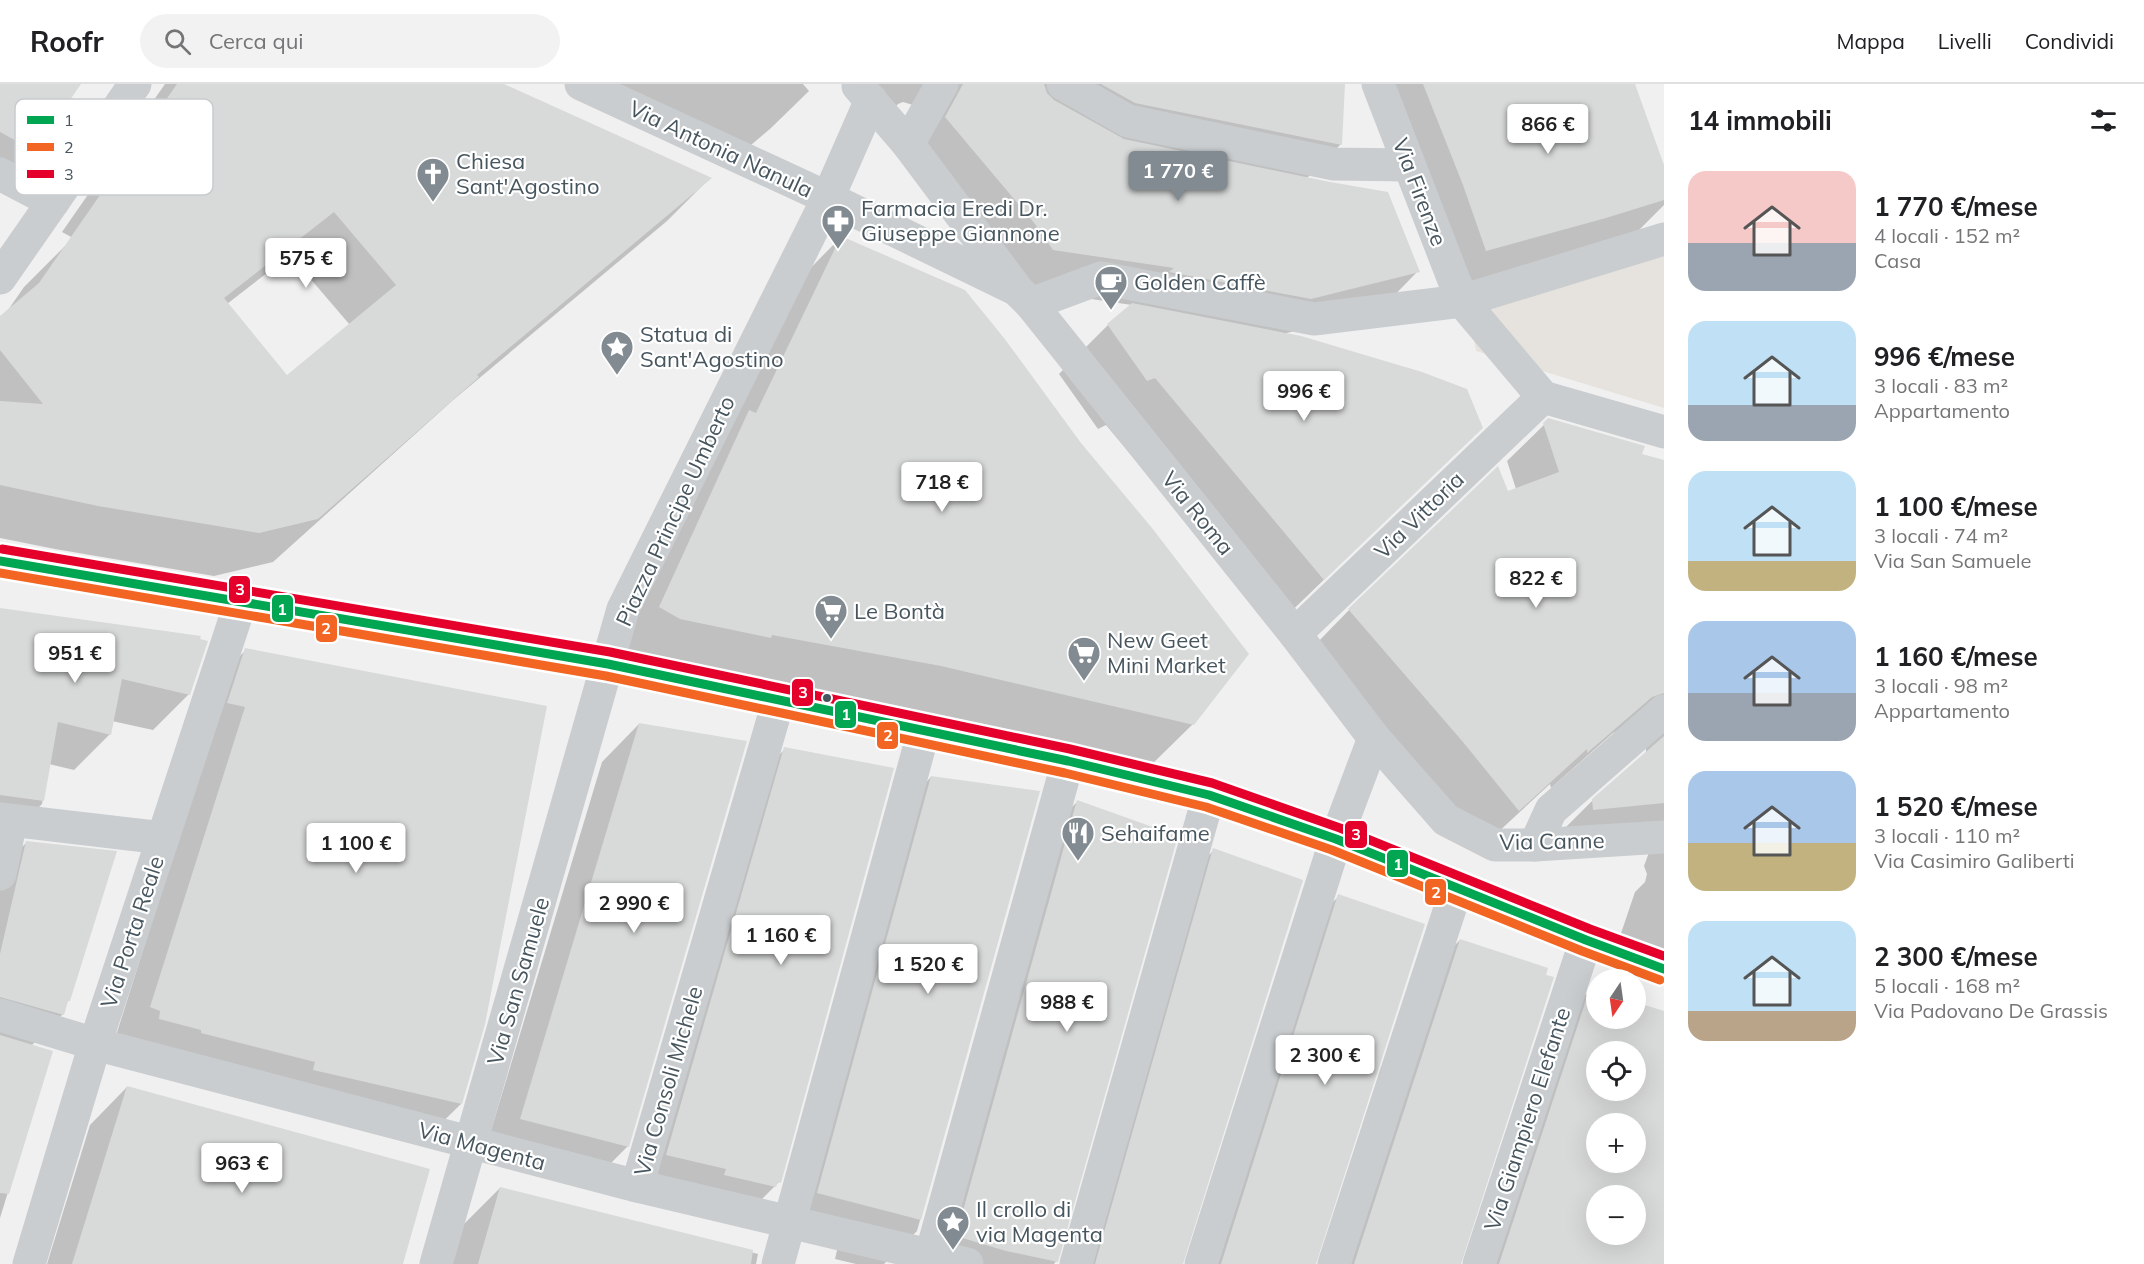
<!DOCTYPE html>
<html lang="it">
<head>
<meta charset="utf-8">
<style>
	:root { --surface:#fff; --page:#f2f2f2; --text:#202124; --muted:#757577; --line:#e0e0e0; --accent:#828b91 }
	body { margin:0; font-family:Mulish,sans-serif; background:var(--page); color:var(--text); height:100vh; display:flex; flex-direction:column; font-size:22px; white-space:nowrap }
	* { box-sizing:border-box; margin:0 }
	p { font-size:20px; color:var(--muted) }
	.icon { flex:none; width:33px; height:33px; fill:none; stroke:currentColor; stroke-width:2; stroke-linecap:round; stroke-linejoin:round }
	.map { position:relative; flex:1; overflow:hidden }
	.details { display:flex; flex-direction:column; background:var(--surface); width:480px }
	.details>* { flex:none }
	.needle { width:39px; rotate:193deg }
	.buttons { position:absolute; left:1586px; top:885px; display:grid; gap:12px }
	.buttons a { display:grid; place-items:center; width:60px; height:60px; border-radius:50%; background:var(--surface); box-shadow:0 6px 24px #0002; font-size:30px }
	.price { position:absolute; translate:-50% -51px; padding:0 14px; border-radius:6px; background:#fff; color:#222; font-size:20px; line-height:39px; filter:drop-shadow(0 2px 3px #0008) }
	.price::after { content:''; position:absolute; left:50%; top:36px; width:18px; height:14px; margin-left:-9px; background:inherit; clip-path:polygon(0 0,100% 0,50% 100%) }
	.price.active { background:var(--accent); color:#fff }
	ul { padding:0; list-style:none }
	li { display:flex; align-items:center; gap:18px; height:150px; padding:0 24px }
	li span { display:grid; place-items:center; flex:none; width:168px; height:120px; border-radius:18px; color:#555 }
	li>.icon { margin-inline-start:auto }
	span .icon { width:72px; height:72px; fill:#fffc; stroke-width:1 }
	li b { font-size:26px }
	h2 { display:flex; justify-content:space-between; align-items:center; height:72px; padding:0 24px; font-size:26px }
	header { display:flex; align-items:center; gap:36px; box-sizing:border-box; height:84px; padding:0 30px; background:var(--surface); border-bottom:2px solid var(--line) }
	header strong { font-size:28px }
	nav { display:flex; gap:33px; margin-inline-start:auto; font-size:21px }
	.search { width:420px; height:54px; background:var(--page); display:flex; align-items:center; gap:15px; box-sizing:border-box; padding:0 21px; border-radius:33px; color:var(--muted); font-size:22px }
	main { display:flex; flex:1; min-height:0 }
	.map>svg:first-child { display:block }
	.commercial { fill:#e6e3de }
	.shadow { fill:#0003; fill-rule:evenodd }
	.building { fill:#d8d9d9; fill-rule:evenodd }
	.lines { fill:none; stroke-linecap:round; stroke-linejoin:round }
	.minor { stroke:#c9cdcf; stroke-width:33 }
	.tertiary { stroke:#c9cdcf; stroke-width:33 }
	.bus-1-casing { stroke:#fff; stroke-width:14 }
	.bus-2-casing { stroke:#fff; stroke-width:14 }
	.bus-3-casing { stroke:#fff; stroke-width:14 }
	.bus-1 { stroke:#00a651; stroke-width:9 }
	.bus-2 { stroke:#f26522; stroke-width:9 }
	.bus-3 { stroke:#e4002b; stroke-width:9 }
	.bus-dot { fill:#46555e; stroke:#fff; stroke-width:2 }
	.labels { text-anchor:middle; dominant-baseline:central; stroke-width:4.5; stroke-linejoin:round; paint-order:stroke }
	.street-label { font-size:22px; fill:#46555e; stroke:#fff }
	.poi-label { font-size:22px; fill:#46555e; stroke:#fff; text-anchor:start }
	.key { fill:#fff; stroke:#c8cccf; stroke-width:1.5 }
	.key-label { font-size:16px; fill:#46555e }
	.line-badge { stroke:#fff; stroke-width:2 }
	.badge-label { font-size:16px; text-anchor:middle; font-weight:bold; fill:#fff }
</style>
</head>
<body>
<header>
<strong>Roofr</strong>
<div class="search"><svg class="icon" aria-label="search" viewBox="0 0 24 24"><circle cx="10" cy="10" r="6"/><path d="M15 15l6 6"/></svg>Cerca qui</div>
<nav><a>Mappa</a><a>Livelli</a><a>Condividi</a></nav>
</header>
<main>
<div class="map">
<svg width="1664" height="1180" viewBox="0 0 1664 1180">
	<rect width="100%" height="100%" fill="#f1f0f0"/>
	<path class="commercial" d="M1664,168V324L1476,267L1469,226Z"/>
	<g class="shadow">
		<path d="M0,0H80L34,66L0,100Z"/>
		<path d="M165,0H500L710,94L667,137L452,317L273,478L214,492L55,465L0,454V234L6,229L24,203L68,159L132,186L62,148ZM290,171L350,241L287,293L227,220Z"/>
		<path d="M583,0H803L809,7L771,44L738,72Z"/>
		<path d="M851,0H1344L1340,61L1306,95L1418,187L1381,225L1283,250L1481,344L1275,543L1106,341L1098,345L1059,290L1108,241L1132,221L1016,204L908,72L913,21L903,18L898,20L882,36Z"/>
		<path d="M1371,0H1633L1664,85V121L1636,149L1448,204Z"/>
		<path d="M841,153L1193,640L1144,688L611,571L793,202Z"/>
		<path d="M1549,336L1640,371L1664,378V882L1616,864L1635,808L1645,798L1647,790L1644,782L1655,752L1556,753L1593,716L1646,670V660L1623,645L1613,649L1551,704L1550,700L1482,763L1313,563L1349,526L1507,409L1516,405L1507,377Z"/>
		<path d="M0,525L189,610L153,646L112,637L110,650L74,686L49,680L42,720L6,756H0Z"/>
		<path d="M246,566L461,1020L423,1057L113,961L208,661V603Z"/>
		<path d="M639,640L628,1062L590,1100L483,1073L602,678Z"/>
		<path d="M785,665L779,1098L737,1140L629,1109L747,703Z"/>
		<path d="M931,693L1038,708L917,1147L884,1180H856L835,1175L838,1162L780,1147L894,731Z"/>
		<path d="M1077,718L1056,1177L1054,1180H922L1039,756Z"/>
		<path d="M27,758L69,916L66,920L63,930L31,962L51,968L0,1134V785Z"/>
		<path d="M1214,766L1181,1180H1068L1175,805Z"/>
		<path d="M1339,812L1314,1180H1195L1300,851Z"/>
		<path d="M1460,856L1459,1180H1328L1421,895Z"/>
		<path d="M1590,906L1596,908V934H1635V920L1664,929V1180H1474L1551,945ZM1596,968H1635V1006H1596ZM1596,1040H1635V1078H1596ZM1596,1112H1635V1150H1596Z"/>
		<path d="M127,1003L402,1180H47L90,1041Z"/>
		<path d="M500,1104L758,1170L756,1180H451L461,1143Z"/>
	</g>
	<g class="building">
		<path d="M0,0H81L35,67L0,48Z"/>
		<path d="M177,0H504L712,94L477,291L479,293L318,435L259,449L98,422L0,401V317L43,320L0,266V232L39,199ZM334,128L396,201L287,291L224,214Z"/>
		<path d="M963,0H1044L1047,9L1054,16L1124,55L1330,98L1388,108L1420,188L1311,215L1169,188L1174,184L1053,166L1035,140L945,33Z"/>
		<path d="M1101,0H1345L1342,61L1135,19Z"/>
		<path d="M1423,0H1635L1664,81V116L1606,134L1486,167L1463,101Z"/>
		<path d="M841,152L965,206L1004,254L1081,359L1152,444L1249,570L1194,641L941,582L772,551L771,554L680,535L659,523L749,326L756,329Z"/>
		<path d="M1132,219L1301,252L1422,288L1467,305L1483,344L1324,496L1155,294L1147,297L1107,240Z"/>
		<path d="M1548,334L1645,362L1642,370L1664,376V609L1652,613L1587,669V665L1519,727L1463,658L1348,525L1498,382L1508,407L1559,388L1543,339Z"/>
		<path d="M0,524L201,552L200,555L208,557L190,611L122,595L111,651L58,638L44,717L0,711Z"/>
		<path d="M245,564L547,622L485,940L462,1020L313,986L315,978L201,949V946L159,935L160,927L150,923L245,623L227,619Z"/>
		<path d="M639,639L747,657L629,1063L520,1035Z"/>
		<path d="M1664,652V719L1593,726L1592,715Z"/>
		<path d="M784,663L894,684L781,1099L778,1098L776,1103L724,1091L726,1085L666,1071Z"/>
		<path d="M931,692L1040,707L921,1136L817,1109Z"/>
		<path d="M1077,716L1178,752L1058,1178L1006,1167L956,1152Z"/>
		<path d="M26,757L117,767L70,917H68L64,931L0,913V870Z"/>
		<path d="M1213,764L1303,796L1183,1180H1095Z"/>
		<path d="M1338,810L1425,840L1424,843L1316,1180H1221Z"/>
		<path d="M1460,855L1548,884L1546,891L1554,893L1461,1180H1354Z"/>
		<path d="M1590,904L1596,906V934H1635V918L1664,927V1180H1499ZM1596,968H1635V1006H1596ZM1596,1040H1635V1078H1596ZM1596,1112H1635V1150H1596Z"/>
		<path d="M0,951L53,967L9,1110L0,1109Z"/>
		<path d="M127,1002L430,1085L403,1180H72Z"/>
		<path d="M500,1103L753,1166L751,1180H478Z"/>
	</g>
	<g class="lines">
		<g class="minor">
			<path d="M581,0L828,114L1013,204"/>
			<path d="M1063,0L1128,37L1334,80L1409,81"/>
			<path d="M1378,0L1462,217L1543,313L1664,348"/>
			<path d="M858,2L908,60L1018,207L1031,220L1295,550L1374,654L1446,736L1495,761H1535L1664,753"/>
			<path d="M908,60L942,0"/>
			<path d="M0,90L53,118"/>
			<path d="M0,194L135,0"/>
			<path d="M1031,220L1101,194L1314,235L1462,217L1664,155"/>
			<path d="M1295,550L1543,313"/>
			<path d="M0,735L163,754"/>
			<path d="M1535,761L1551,726L1664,627"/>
			<path d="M0,790L11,737"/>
			<path d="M0,931L95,960L637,1102L967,1180"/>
			<path d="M637,1102L779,615"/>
			<path d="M931,1171L1068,677"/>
			<path d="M29,1180L95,960L241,517"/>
			<path d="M436,1180L623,525L828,114L871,16"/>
			<path d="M778,1180L924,646"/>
			<path d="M1076,1180L1209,711"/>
			<path d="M1201,1180L1336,755L1374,654"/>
			<path d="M1334,1180L1457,803"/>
			<path d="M1479,1180L1586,856"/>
		</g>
		<path class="tertiary" d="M0,477L608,580L1068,677L1209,711L1336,755L1586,856L1664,885"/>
		<g class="bus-1-casing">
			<path id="bus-1" d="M0,477L608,580L1068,677L1209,711L1336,755L1586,856L1664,885"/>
		</g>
		<g class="bus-2-casing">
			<path id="bus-2" d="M0,489L606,592L1065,689L1206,723L1332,766L1582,867L1660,896"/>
		</g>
		<g class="bus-3-casing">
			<path id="bus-3" d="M2,465L610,568L1070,665L1212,699L1340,744L1590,845L1664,872"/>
		</g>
		<use href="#bus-1" class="bus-1"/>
		<use href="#bus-2" class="bus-2"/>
		<use href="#bus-3" class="bus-3"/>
	</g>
	<defs>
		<g id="church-pin" transform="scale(1.725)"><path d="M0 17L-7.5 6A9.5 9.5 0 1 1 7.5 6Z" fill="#828b91" stroke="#fff"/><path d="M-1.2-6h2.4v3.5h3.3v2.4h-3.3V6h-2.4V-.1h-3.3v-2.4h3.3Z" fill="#fff"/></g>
		<g id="pharmacy-pin" transform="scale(1.725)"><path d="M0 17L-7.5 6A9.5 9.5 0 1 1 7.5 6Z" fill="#828b91" stroke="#fff"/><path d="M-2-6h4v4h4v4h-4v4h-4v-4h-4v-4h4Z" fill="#fff"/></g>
		<g id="cafe-pin" transform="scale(1.725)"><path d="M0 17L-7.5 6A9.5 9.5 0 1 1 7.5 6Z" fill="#828b91" stroke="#fff"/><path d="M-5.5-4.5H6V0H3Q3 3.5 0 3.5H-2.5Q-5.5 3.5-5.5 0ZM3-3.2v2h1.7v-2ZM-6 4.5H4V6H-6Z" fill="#fff"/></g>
		<g id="sight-pin" transform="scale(1.725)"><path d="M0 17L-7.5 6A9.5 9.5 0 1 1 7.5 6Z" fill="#828b91" stroke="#fff"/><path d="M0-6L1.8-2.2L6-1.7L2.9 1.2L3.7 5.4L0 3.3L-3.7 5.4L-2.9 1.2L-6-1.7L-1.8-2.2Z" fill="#fff"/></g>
		<g id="supermarket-pin" transform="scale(1.725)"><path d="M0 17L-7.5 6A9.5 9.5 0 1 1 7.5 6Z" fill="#828b91" stroke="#fff"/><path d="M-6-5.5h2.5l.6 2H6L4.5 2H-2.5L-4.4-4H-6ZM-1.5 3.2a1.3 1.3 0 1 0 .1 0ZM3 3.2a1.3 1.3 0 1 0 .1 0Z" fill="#fff"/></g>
		<g id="restaurant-pin" transform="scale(1.725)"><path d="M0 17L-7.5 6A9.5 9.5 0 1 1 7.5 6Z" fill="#828b91" stroke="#fff"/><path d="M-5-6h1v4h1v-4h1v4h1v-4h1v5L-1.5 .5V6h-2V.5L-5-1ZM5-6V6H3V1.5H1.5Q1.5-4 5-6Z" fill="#fff"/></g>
	</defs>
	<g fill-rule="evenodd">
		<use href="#church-pin" x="433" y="90"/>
		<use href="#pharmacy-pin" x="838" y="137"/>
		<use href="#cafe-pin" x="1111" y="198"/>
		<use href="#sight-pin" x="617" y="263"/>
		<use href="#supermarket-pin" x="831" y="527"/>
		<use href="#supermarket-pin" x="1084" y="569"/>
		<use href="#restaurant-pin" x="1078" y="749"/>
		<use href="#sight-pin" x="953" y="1138"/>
	</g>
	<circle class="bus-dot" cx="827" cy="614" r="5"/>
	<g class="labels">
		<g class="street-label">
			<text transform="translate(721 65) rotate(25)">Via Antonia Nanula</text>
			<text transform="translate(1420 108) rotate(69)">Via Firenze</text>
			<text transform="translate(675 427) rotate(-65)">Piazza Principe Umberto</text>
			<text transform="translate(1198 429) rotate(51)">Via Roma</text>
			<text transform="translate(1419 431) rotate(-44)">Via Vittoria</text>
			<text transform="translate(1552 757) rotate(-1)">Via Canne</text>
			<text transform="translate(132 848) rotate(-72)">Via Porta Reale</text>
			<text transform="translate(518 897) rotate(-74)">Via San Samuele</text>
			<text transform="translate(668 997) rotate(-74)">Via Consoli Michele</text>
			<text transform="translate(1527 1035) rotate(-72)">Via Giampiero Elefante</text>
			<text transform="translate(482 1062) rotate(15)">Via Magenta</text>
		</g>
		<g class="poi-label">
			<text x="456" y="77">Chiesa<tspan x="456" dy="25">Sant'Agostino</tspan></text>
			<text x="861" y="124">Farmacia Eredi Dr.<tspan x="861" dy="25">Giuseppe Giannone</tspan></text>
			<text x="1134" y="198">Golden Caffè</text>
			<text x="640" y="250">Statua di<tspan x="640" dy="25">Sant'Agostino</tspan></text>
			<text x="854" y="527">Le Bontà</text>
			<text x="1107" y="556">New Geet<tspan x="1107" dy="25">Mini Market</tspan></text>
			<text x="1101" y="749">Sehaifame</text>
			<text x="976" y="1125">Il crollo di<tspan x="976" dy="25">via Magenta</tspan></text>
		</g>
	</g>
	<rect x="15" y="15" width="198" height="96" rx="9" class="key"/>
	<rect x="27" y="32" width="27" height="8" fill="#00a651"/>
	<rect x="27" y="59" width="27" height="8" fill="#f26522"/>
	<rect x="27" y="86" width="27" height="8" fill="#e4002b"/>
	<g class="key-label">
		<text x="64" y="42">1</text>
		<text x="64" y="69">2</text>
		<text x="64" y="96">3</text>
	</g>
	<g class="line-badge">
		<rect x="228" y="491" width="23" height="29" rx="6" fill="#e4002b"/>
		<rect x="271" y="510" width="23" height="29" rx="6" fill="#00a651"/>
		<rect x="315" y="530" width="23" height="29" rx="6" fill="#f26522"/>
		<rect x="791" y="594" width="23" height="29" rx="6" fill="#e4002b"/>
		<rect x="834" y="616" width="23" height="29" rx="6" fill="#00a651"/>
		<rect x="876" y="637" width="23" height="29" rx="6" fill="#f26522"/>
		<rect x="1344" y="736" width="24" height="29" rx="6" fill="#e4002b"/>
		<rect x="1386" y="765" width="23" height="29" rx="6" fill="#00a651"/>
		<rect x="1424" y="794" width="23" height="28" rx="6" fill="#f26522"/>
	</g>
	<g class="badge-label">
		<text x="240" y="511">3</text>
		<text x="282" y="531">1</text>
		<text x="326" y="550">2</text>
		<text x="803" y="614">3</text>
		<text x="846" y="636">1</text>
		<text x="888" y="657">2</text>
		<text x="1356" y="756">3</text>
		<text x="1398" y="786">1</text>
		<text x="1436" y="814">2</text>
	</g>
</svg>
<div class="buttons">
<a><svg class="needle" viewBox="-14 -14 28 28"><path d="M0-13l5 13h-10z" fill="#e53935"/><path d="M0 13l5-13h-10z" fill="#757577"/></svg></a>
<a><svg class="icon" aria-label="locate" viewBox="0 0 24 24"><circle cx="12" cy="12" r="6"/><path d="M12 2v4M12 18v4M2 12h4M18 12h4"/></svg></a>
<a>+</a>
<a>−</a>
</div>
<b class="price" style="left:1548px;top:71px">866 €</b>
<b class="price active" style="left:1178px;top:118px">1 770 €</b>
<b class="price" style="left:306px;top:205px">575 €</b>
<b class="price" style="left:1304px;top:338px">996 €</b>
<b class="price" style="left:942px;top:429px">718 €</b>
<b class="price" style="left:1536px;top:525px">822 €</b>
<b class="price" style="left:75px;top:600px">951 €</b>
<b class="price" style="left:356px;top:790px">1 100 €</b>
<b class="price" style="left:634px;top:850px">2 990 €</b>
<b class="price" style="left:781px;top:882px">1 160 €</b>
<b class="price" style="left:928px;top:911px">1 520 €</b>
<b class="price" style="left:1067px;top:949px">988 €</b>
<b class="price" style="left:1325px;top:1002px">2 300 €</b>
<b class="price" style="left:242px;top:1110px">963 €</b>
</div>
<section class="details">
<h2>14 immobili<svg class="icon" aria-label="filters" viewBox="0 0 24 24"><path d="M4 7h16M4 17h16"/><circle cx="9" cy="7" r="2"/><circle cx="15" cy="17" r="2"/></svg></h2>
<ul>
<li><span style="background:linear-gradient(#f6c9c9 60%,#9aa5b1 0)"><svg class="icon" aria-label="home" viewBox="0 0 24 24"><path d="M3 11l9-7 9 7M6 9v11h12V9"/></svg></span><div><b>1 770 €/mese</b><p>4 locali · 152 m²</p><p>Casa</p></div></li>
<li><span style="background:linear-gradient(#bfe0f5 70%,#9aa5b1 0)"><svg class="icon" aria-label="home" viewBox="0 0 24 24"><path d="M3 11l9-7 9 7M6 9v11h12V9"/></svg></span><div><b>996 €/mese</b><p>3 locali · 83 m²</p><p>Appartamento</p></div></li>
<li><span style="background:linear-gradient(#bfe0f5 75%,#c2b280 0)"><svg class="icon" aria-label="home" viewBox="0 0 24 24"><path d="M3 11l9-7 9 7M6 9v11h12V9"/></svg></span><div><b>1 100 €/mese</b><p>3 locali · 74 m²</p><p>Via San Samuele</p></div></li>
<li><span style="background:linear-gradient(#a9c7e8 60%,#9aa5b1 0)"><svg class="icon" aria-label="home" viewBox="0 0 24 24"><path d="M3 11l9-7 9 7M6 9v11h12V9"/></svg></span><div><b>1 160 €/mese</b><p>3 locali · 98 m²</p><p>Appartamento</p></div></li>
<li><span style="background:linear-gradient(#a9c7e8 60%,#c2b280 0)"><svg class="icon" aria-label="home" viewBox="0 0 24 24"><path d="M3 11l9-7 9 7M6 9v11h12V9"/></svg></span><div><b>1 520 €/mese</b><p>3 locali · 110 m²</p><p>Via Casimiro Galiberti</p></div></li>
<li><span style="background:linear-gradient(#bfe0f5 75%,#b9a48a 0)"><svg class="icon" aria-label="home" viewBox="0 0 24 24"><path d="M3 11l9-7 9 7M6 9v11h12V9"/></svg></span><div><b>2 300 €/mese</b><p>5 locali · 168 m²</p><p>Via Padovano De Grassis</p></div></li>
</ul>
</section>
</main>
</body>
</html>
